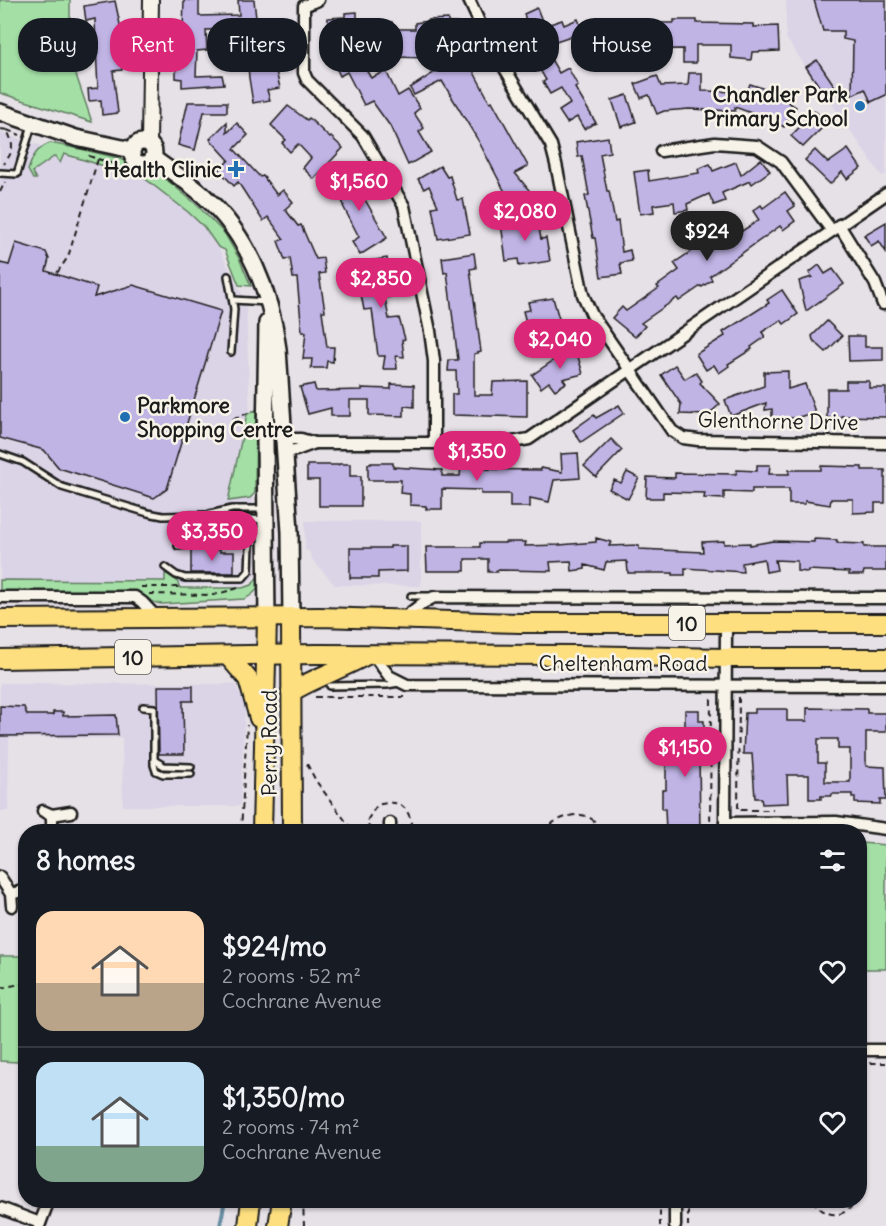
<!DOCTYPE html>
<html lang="en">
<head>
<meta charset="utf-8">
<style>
	:root { --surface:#171b24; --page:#20242c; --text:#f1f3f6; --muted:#9ea1a6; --line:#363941; --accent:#db2777 }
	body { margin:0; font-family:Delius,sans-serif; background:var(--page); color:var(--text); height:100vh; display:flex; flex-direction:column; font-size:22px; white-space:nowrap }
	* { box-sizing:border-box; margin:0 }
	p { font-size:20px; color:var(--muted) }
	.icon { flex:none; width:33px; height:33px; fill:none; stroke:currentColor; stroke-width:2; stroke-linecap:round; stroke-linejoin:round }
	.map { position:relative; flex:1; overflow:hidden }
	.sheet { position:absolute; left:18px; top:824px; width:849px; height:384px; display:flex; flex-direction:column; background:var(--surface); border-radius:24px; box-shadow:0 2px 4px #0004 }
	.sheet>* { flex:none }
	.banner { position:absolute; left:18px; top:18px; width:850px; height:54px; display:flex; gap:12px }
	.price { position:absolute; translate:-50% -51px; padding:0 14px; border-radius:21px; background:var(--accent); color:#fff; font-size:20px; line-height:39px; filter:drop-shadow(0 2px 3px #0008) }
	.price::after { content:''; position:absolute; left:50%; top:36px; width:18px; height:14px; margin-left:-9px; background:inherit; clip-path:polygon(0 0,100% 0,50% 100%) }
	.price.on { background:#222; color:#fff }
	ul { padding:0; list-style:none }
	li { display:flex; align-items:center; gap:18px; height:150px; padding:0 18px }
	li+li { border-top:2px solid var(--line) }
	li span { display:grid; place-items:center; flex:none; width:168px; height:120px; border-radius:18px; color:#555 }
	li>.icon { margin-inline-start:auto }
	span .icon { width:72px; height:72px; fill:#fffc; stroke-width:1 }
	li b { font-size:26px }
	h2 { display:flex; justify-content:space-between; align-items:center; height:72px; padding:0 18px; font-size:26px }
	.pill { padding:0 21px; border-radius:24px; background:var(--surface); box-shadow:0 2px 4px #0004; font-size:21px; line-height:54px }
	.pill.on { background:var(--accent); color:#fff }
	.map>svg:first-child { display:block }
	.built { fill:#dbd3e6 }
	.green { fill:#a4e0a6; stroke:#607e61; stroke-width:1.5 }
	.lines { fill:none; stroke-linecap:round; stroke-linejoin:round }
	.stream { stroke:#678da2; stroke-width:4 }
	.building { fill:#c0b4e5; stroke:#1c1c1c; stroke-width:1.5; fill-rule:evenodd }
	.service-casing { stroke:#1c1c1c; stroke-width:10 }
	.minor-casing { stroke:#1c1c1c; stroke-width:15 }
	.tertiary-casing { stroke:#1c1c1c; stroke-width:18 }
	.secondary-casing { stroke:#1c1c1c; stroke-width:20 }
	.primary-casing { stroke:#1c1c1c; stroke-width:22 }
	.path { stroke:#1c1c1c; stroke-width:2; stroke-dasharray:6 4.5; stroke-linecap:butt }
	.service { stroke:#f7f3e8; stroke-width:5 }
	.minor { stroke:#f7f3e8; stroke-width:10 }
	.tertiary { stroke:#f7f3e8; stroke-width:14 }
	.secondary { stroke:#f7f3e8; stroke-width:15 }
	.primary { stroke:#fddf80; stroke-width:18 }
	.poi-dot { fill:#1f6fb2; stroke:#f7f3e8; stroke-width:2 }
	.labels { text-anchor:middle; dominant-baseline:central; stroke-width:5; stroke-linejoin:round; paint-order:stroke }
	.shield { fill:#f7f3e8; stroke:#5e5c59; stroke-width:1.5 }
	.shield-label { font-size:20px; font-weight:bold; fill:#1c1c1c }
	.poi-label { font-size:21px; font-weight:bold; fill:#1c1c1c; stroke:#f7f3e8; text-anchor:end }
	.street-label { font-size:21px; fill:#1c1c1c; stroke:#f7f3e8 }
</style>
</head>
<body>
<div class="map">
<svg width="886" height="1226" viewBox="0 0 886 1226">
	<rect width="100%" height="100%" fill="#e6e0e7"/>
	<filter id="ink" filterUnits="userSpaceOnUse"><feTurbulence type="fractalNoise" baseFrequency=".0167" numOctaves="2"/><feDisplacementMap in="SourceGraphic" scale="12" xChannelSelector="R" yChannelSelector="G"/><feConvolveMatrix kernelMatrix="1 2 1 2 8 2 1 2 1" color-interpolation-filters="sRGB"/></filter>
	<g filter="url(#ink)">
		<g class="built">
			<path d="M786,0H886V174L882,176L786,38Z"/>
			<path d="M0,133L144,178L207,226L246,302L255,575L245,585L0,584Z"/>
			<path d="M305,521H421V586L335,585L312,559L309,551L305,550Z"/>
			<path d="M0,683L235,684L245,705L240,806H123L122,738H9L8,811H0Z"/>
		</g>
		<g class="green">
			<path d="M0,0H70V57L92,122L0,93Z"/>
			<path d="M50,143L85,150L118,158L142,169L155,170L196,204L225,234L239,258L251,286L239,285L225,250L218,247L204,227L188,212L144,178L64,154L60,163L55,156L32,172L36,179H33L28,170C33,156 36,149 50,143Z"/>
			<path d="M256,410L255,493L250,498L228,501L247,414Z"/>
			<path d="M165,573L177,581L180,588H242L252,585L258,576L261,577C259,589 255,594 244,599L162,604C149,603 143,593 131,591H0V580L165,581Z"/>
			<path d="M860,843L886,845V969H860Z"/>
			<path d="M0,956H25V1048L17,1062L0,1061Z"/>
		</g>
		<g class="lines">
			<path class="stream" d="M220,1226L225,1200"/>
		</g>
		<g class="building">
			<path d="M184,0H199V16L239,15L238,0H254L256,18L273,17L275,58H273L280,88L267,90L270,100L253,103L249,78L246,40H237V29L206,30L207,50L197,51L196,76L222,75L224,84L182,87V79L176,78V57H181V29H183Z"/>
			<path d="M814,0H886V95L871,102L865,89L852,95L853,41L843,39V31H823Z"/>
			<path d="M115,1L121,29L122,70L113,71L118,113L102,115L101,100L89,101L88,89L98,88L96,49L95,19L86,21L84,6Z"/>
			<path d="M537,8L544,26L562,20L564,25L578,19L583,32H600V20L646,23H674V20H697V23L753,24V27L778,26L779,51L752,52L751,60L731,58V45H696V63H683V49L615,50V62H602L604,47H590V39L575,45L571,36L550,43L552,45L545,49L559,73L568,68L578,86L575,88L596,123L584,129L577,117L567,123L559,111L570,104L561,88L550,94L543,82L546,80L532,56L527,59L517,41L513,43L507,28L526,20L524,14Z"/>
			<path d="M357,12V21L392,22V29H415V23L428,21V20L448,19V23H462L461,34L448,32L471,64L470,65L490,102L492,101L528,166L515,173L533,195L511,209L502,196L506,194L478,140L442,81L414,95L410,88L435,72L430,58L395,57V47L349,42L371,78L386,71L398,96L408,90L420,108L414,113L424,128L419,132L431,152L408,165L390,126L372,101L364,105L347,72L340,76L329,52H327L328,18L345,17V13Z"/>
			<path d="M817,60L836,88L825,95L806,67Z"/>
			<path d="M689,73H702V91L747,92L750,84L768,90L796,107L784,127L763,115L762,117L735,107V111L689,109L664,111L657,114L649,95L641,98L635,84L657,76L661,86L688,85Z"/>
			<path d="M627,95L636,122L621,127L612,100Z"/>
			<path d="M188,102H227V112H204L195,150L178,145Z"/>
			<path d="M288,106L307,120L309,118L330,138L331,137L343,148L314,179L303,168L311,158L298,144L290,152L282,143L286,140L271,125Z"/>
			<path d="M815,111L827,123L803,147L791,136Z"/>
			<path d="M227,122V133L237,123L248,135L234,149L260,177L263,176L277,195L283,190L293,202L285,209L298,226L301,225L316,259L323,258L325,273L319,274L325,311H322L327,347H334L333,362L327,361L326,368H311L312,359H303L306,332H302L297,278H293L290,258L285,260L278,241L284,239L268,217L263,221L238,182L234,186L219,170L229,160L210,139Z"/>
			<path d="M608,137L610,152L600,154L607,191H609L615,222L618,221L622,252L630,250L632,261L620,263L622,274L601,277L595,238H593L585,196L589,195L582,156L578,157L576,142Z"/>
			<path d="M848,149L861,168L847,179L842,172L830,184L805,160L815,150L828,163Z"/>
			<path d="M761,159L770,171L752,184L750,181L722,193L725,201L714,205L709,194L687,204L688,210L675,212L674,202L653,205L654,212L640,214L634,172L648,170L649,181L699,173L698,169L710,164L713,171L736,162L741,175Z"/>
			<path d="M440,166L447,177L450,176L457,200L463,199L470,234L438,239L432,207L438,206L429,186L424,189L418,179Z"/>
			<path d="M351,168L360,182L356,184L387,238L360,255L352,242L359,237L343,206L344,205L331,178Z"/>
			<path d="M785,192L795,206L788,211L795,221L783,230L780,226L710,276L712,280L702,287L701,286L679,301L677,298L641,323L645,326L635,337L612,318L622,307L626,311L659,288L657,286L679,270L674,263L696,248L692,243L712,229L717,237L736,223L742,231L759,220L753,211L761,205L763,208Z"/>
			<path d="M537,217L541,239L546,238L550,261L519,266L518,259L506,261L501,223Z"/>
			<path d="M886,222V252L879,241L871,246L864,235Z"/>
			<path d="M16,243L46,252L49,259L46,271L97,287L94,297L133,285L221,311L167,489L154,498L59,468L44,450L0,438V263L9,265Z"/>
			<path d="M474,253L476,268L470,269L481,352L474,354V395H492L493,382L527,381V417L452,415V394H457L456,371H448L449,360H458L447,272L444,273L442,258Z"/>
			<path d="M387,258L391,285H394L396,296L385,298L389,319L399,318L405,339L402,340L404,357L396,356L397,369H383L385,356H378L372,309L364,310L355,263Z"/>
			<path d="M819,265L825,274L833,269L844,284L806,311L799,281L812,277L809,273Z"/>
			<path d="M782,290L798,314L784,324L781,320L762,332L765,337L751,347L752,349L728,364L729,366L719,373L714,365L706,370L696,354L725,336L723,332L769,303L767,300Z"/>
			<path d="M553,298L566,343L534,353L523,311L530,310L528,302Z"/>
			<path d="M827,321L842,336L826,352L813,340L812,336Z"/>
			<path d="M848,336H865V347H883V360L849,361Z"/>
			<path d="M575,346L583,374L563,379L566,383L555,390L549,382L541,388L532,375Z"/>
			<path d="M675,365L685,379L696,372L702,381L700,383L720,404L708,415L680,414L681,404L661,375Z"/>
			<path d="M788,371V389L805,384L815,412L796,418H772V409L765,410L766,403L731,416L725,400L764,386V372Z"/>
			<path d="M846,381H869V388H886V417L841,416V418H827V389H846Z"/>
			<path d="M314,384L316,391L362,390V388L391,389V384L414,385V407L404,406V416L369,415V400H350V416H331V408L308,414L300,387Z"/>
			<path d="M619,405L624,413L581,442L573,430L594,415L596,418Z"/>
			<path d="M611,439L622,450L596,477L584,466Z"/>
			<path d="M578,453L580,478L554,480L549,502L530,498V507H510V494H481V490L442,489V509H426V506L410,505V494L400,493L401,480H368V464H371V463H393V467L442,470V476H460L461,465L476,466V469L541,470V468L562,472L561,454Z"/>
			<path d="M338,464H350V476H361V506H319V480H307V465H338Z"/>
			<path d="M757,465H770L769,474H789V470H821V466L862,467V470H885V503H875V512L853,513V499H831L830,505L805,501V504H789V489H752V493L724,492V499L704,498L705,493L663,492V498H646L647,477L675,478V473L736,474L737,470L757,471Z"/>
			<path d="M627,472L639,478L628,499L609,489L614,480L621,483Z"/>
			<path d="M596,538L611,542L609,546L639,545V549L703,552L702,542L724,541V544L750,543V545L773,541L814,542V539L837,540V543L864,544V547H886V571H864L863,575H849V572L808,570V572L797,571V561L775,560L777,570L766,572L764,559L742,563L743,572L685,568V575H673V573H628L627,561L606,562L604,570L585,565V569L572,571L571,561L550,562L551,571L497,570V572H488V559H465V571H427L426,547H480V543H505V542H526L525,546L559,545L596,542Z"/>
			<path d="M390,546H407V571L378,572V578H350V548H390Z"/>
			<path d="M191,550H220V552H234V573H191Z"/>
			<path d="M158,686H193V701H183L184,754H159Z"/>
			<path d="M0,706L24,707L27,715H53V712H63V716L116,715L118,735L0,736Z"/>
			<path d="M807,708L867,709V713H886V732H866V766L885,767L886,800H880V804L855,803V797H852V794H832V796H821V799H809V775H787L788,803L762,804L761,798H755L752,754H743L745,713H755V709H787V721H807ZM818,739H838V749H850V782H825V763H818Z"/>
			<path d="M685,710H699V721H704V755H699L700,831H666L665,809H662V790H666V758H680L679,727H685Z"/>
		</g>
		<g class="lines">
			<g class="service-casing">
				<g id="service">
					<path d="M0,173L17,174L32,125"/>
					<path d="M228,276L234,309L231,352"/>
					<path d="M233,300L267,302"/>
					<path d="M0,454L23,462L62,487L148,513L163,516L205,515L264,520"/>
					<path d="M210,514L232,509H263"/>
					<path d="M165,567L176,575L185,578H243L249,571L250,546L245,539L178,546"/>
					<path d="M411,596H430"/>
					<path d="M330,686L387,685L399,683"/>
					<path d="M143,707L154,708V765L156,771L163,774H191"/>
					<path d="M154,760L164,766L191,767"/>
				</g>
			</g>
			<g class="minor-casing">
				<g id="minor">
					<path d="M318,0L304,6V73L307,80L363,136L404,206L430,331L434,361V443"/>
					<path d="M469,0L487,39L551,145L556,164L583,295L592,315L672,431L683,438L698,440L886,443"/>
					<path d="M661,151L715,143L757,146L781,162L832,231"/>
					<path d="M839,225L875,283L883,304"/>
					<path d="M284,439H301L315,443H507L529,439L886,194"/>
					<path d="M285,451L296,450L315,443"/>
					<path d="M0,597H135L142,602L157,618"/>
					<path d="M404,618L423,603L434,597L886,598"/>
					<path d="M373,654L389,676L407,685L886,686"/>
					<path d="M43,811L52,815L71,812"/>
					<path d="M52,815V831"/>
					<path d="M390,823V831"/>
					<path d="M725,823L836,822L886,829"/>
					<path d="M725,831L726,624"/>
					<path d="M0,877L11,894L12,906"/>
					<path d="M11,894L26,890"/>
					<path d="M860,1050H886"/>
					<path d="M675,1200V1226"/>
					<path d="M0,1208L40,1223"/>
					<path d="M39,1226L49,1200"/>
				</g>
			</g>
			<g class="tertiary-casing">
				<path id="tertiary" d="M149,143L151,0"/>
			</g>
			<g class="secondary-casing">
				<g id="secondary">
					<path d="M0,112L76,138L132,150"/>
					<circle cx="143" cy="153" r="11"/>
					<path d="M153,158C170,171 189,182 205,197C248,235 271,293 278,349L290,532L291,618"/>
					<path d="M267,323L265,440L267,618"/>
				</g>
			</g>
			<g class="primary-casing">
				<g id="primary">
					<path d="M291,618L292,831"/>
					<path d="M0,619L320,617L520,623H886"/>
					<path d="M229,657L248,679L259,718"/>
					<path d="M0,659L317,654L576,655L726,658H886"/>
					<path d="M291,692C316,677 342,669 367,655"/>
					<path d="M262,831L267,618"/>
					<path d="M248,1226L251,1200"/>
					<path d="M278,1226L282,1200"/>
				</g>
			</g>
			<g class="path">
				<path d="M0,129L7,130C15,147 13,151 4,164"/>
				<path d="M7,130L20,135"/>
				<path d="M98,159L115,164V161"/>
				<path d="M0,192L5,182"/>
				<path d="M57,273L68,257L98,159L86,155"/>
				<path d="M233,419L253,411"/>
				<path d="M198,524L199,531"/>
				<path d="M141,587H180"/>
				<path d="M149,594L214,595L238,588"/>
				<path d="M315,697H405"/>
				<path d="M739,697L738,810H773"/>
				<path d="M307,764L316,781L353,831"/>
				<path d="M241,831L247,725"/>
				<path d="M369,831L368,819L377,805C400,799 407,805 413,827L412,831"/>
				<path d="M542,831C558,816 591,804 600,831"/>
				<path d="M710,831L711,697"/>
				<path d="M0,988L26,983"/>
				<path d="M860,1063H886"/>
				<path d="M303,1200L304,1226"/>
				<path d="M519,1200L525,1202L529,1200"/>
				<path d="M660,1200V1226"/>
				<path d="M688,1200V1226"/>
				<path d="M813,1200C823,1218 847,1220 855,1200"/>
			</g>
			<use href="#service" class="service"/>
			<use href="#minor" class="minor"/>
			<use href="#tertiary" class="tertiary"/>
			<use href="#secondary" class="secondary"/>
			<use href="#primary" class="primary"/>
		</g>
	</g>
	<g class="poi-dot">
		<circle cx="860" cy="106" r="6"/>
		<path d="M233 160h6v6h6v6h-6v6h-6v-6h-6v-6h6z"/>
		<circle cx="125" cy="417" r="6"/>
	</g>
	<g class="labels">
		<g class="shield">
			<rect x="669" y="606" width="36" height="34" rx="4.5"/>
			<rect x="115" y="640" width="36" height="34" rx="4.5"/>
		</g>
		<g class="shield-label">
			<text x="687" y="623">10</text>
			<text x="133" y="657">10</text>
		</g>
		<g class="poi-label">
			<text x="848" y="94">Chandler Park<tspan x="848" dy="24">Primary School</tspan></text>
			<text x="222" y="169">Health Clinic</text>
			<text x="137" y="405" text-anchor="start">Parkmore<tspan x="137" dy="24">Shopping Centre</tspan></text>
		</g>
		<g class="street-label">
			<text transform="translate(778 421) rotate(1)">Glenthorne Drive</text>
			<text x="623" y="663">Cheltenham Road</text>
			<text transform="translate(269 743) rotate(-90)">Perry Road</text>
		</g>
	</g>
</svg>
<b class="price" style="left:359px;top:212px">$1,560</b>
<b class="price" style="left:525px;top:242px">$2,080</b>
<b class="price on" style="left:707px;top:262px">$924</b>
<b class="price" style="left:381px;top:309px">$2,850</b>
<b class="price" style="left:560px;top:370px">$2,040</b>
<b class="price" style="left:477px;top:482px">$1,350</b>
<b class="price" style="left:212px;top:562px">$3,350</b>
<b class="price" style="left:685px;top:778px">$1,150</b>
<div class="banner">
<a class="pill">Buy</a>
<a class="pill on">Rent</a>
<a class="pill">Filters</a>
<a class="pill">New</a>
<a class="pill">Apartment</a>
<a class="pill">House</a>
</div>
<section class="sheet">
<h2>8 homes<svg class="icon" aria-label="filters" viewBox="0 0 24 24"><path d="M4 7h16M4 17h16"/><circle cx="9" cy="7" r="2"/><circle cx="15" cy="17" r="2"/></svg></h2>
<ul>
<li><span style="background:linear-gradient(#ffd9b3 60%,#b9a48a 0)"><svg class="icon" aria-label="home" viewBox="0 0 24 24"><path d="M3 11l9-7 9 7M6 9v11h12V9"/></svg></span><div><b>$924/mo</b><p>2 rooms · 52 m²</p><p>Cochrane Avenue</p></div><svg class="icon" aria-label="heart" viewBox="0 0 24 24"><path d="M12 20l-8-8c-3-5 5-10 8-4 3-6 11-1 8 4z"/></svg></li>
<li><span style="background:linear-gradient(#bfe0f5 70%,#7fa58c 0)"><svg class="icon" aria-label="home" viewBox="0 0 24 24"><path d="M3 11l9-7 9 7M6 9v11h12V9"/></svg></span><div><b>$1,350/mo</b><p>2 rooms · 74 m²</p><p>Cochrane Avenue</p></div><svg class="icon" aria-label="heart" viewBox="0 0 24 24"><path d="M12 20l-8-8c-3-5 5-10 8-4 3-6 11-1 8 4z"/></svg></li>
</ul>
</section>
</div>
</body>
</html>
